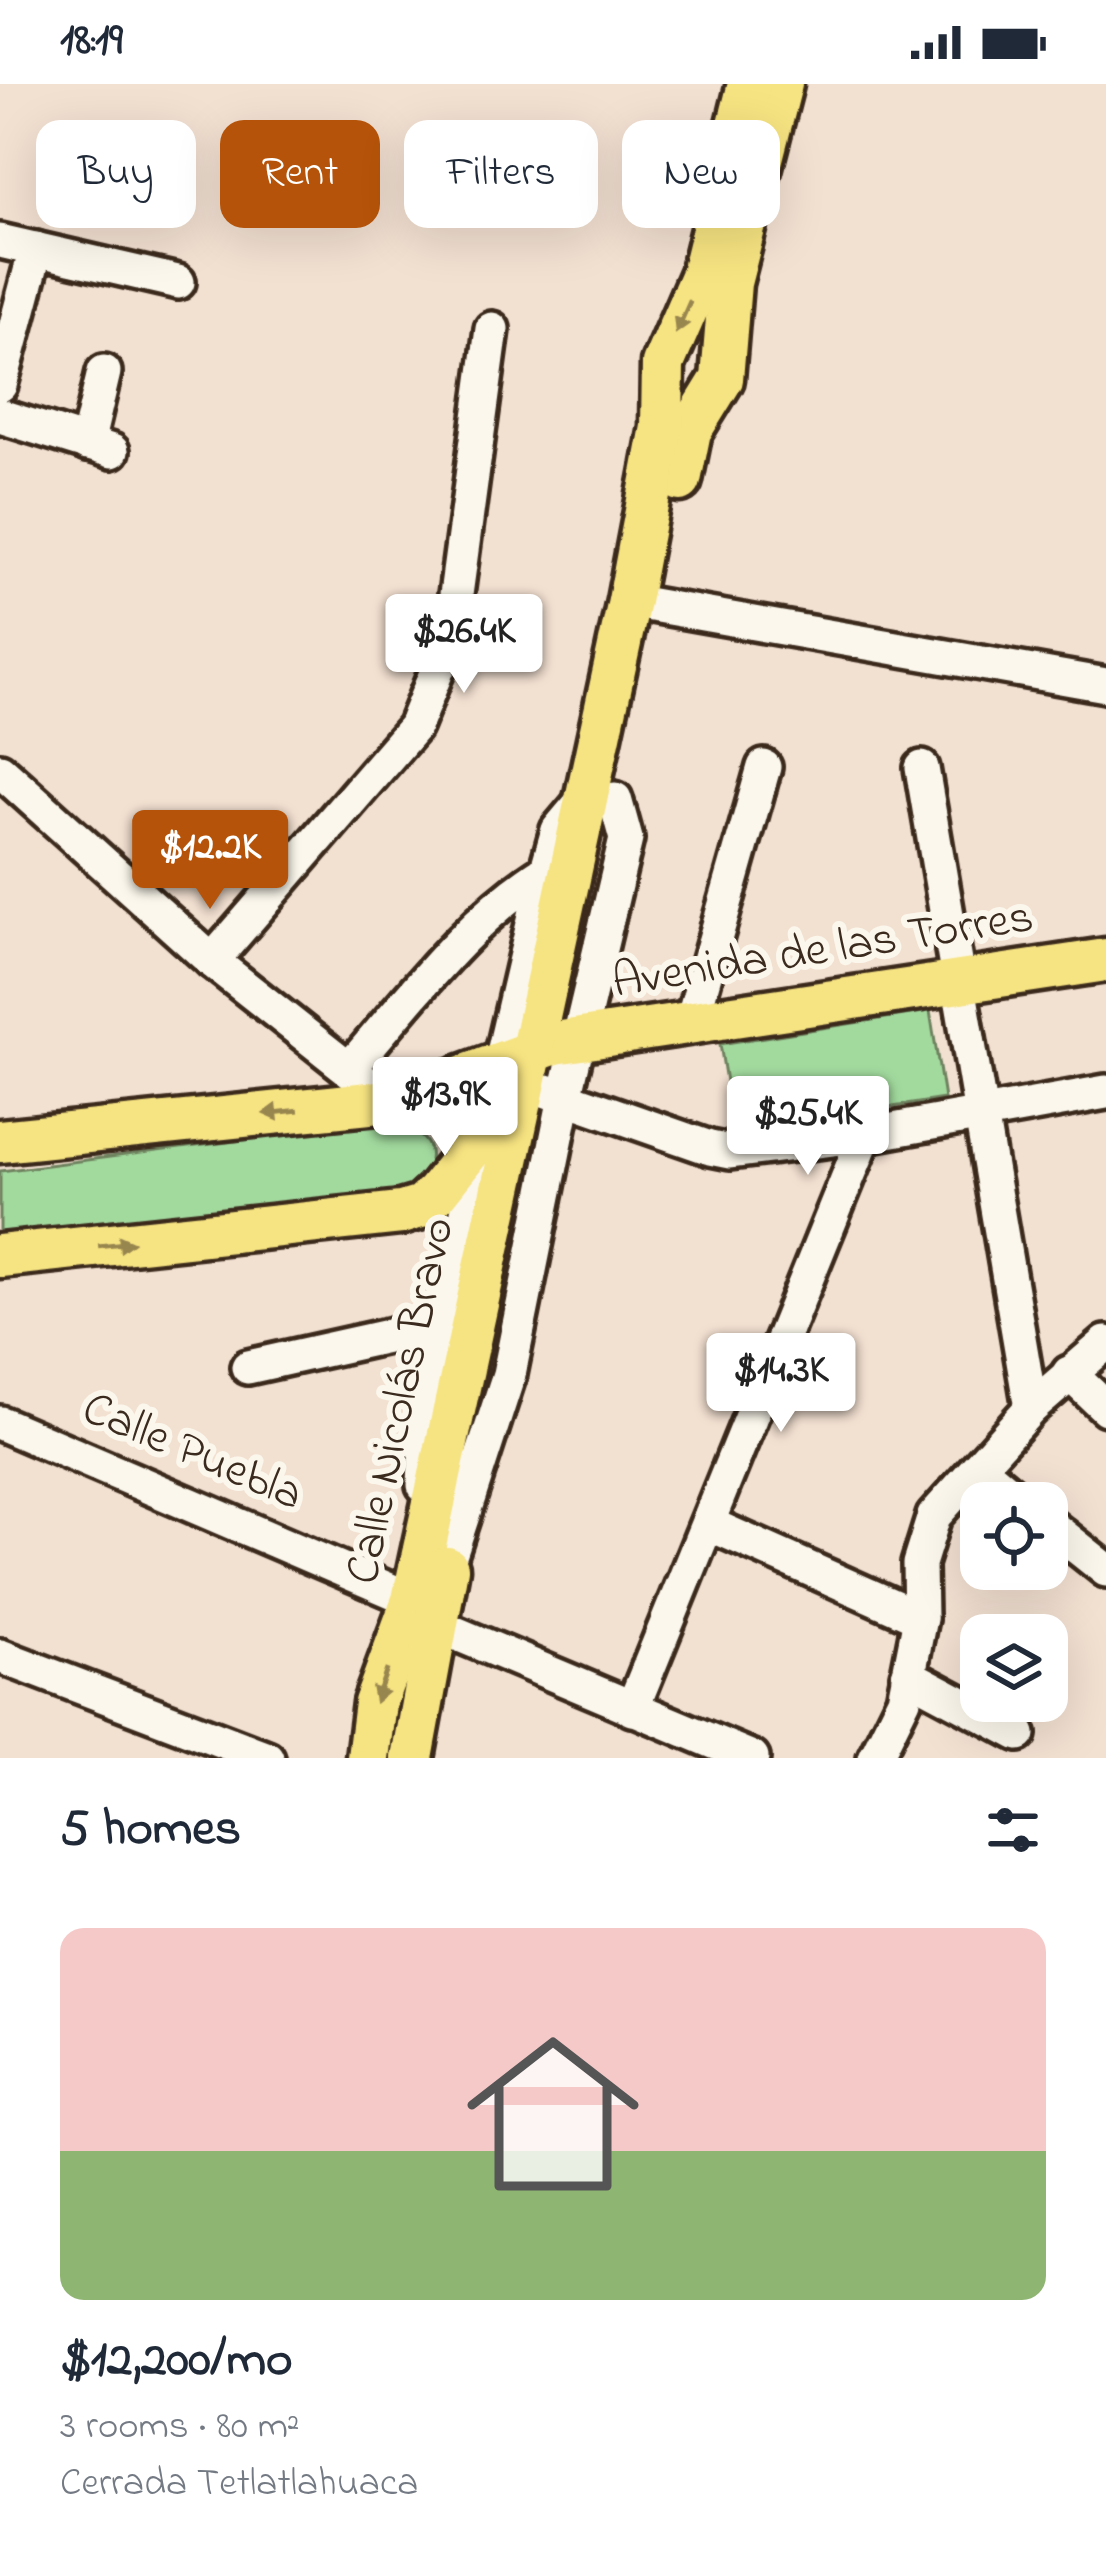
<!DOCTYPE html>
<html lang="en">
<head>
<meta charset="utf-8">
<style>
	:root { --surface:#fff; --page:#f2f2f3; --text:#1f2937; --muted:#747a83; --line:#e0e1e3; --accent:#b45309 }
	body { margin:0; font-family:"Indie Flower",sans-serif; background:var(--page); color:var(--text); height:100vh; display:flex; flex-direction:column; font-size:45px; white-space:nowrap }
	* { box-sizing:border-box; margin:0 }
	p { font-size:39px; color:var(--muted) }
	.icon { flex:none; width:66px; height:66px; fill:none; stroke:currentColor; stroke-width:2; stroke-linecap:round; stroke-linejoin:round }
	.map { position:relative; height:1674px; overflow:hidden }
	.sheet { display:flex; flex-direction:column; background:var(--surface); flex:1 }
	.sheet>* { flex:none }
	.top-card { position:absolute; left:36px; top:36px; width:1035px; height:108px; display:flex; gap:24px }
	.controls { position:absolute; left:960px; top:1398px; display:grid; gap:24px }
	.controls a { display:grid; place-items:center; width:108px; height:108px; border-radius:24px; background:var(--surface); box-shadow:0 12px 48px #0002; font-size:60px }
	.price { position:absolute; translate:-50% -102px; padding:0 27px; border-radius:12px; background:#fff; color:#222; font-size:39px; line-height:78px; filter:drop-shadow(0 3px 6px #0008) }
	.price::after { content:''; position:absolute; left:50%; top:72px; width:36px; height:27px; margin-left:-18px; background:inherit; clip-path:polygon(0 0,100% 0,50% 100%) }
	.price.on { background:var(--accent); color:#fff }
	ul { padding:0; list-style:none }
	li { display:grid; align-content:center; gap:24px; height:636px; padding:0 60px }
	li+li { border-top:3px solid var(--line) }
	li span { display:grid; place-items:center; height:372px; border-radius:24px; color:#555 }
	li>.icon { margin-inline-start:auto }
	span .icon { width:216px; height:216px; fill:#fffc; stroke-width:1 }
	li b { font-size:51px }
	h2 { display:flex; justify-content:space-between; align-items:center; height:144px; padding:0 60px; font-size:51px }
	.chip { padding:0 42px; border-radius:24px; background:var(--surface); box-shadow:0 12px 48px #0002; font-size:42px; line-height:108px }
	.chip.on { background:var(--accent); color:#fff }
	.status { display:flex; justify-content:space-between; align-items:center; height:84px; padding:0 60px; background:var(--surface); direction:ltr }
	.status svg { height:33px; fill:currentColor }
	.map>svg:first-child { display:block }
	.green { fill:#a2da9e; stroke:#6e825e; stroke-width:3 }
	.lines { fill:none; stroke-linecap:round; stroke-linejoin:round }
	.minor-casing { stroke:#3b2a1e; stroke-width:42 }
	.major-casing { stroke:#3b2a1e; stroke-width:51 }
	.minor { stroke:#fbf7ec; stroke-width:33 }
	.major { stroke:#f6e381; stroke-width:42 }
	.oneway { fill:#988650 }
	.labels { text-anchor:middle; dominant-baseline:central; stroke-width:12; stroke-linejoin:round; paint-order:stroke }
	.street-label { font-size:48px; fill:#3b2a1e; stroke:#fbf7ec }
</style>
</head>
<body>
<div class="status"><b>18:19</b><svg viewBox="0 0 49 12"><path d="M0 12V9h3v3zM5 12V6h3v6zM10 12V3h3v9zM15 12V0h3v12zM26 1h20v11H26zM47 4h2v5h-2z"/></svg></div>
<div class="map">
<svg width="1106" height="1674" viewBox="0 0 1106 1674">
	<rect width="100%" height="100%" fill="#f2e0d1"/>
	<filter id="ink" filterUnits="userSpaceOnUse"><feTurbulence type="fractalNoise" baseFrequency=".00833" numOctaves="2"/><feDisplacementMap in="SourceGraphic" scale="24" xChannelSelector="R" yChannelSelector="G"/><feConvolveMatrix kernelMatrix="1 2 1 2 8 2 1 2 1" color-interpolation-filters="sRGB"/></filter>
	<g filter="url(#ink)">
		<g class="green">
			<path d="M930,927L944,1015L734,1048L720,960Z"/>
			<path d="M386,1038C434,1048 446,1073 408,1109L0,1154V1087Z"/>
		</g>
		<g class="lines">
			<g class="minor-casing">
				<g id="minor">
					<path d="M0,157L178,198"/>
					<path d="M0,301L36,165"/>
					<path d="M0,332L112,367"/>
					<path d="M87,360L104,288"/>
					<path d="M629,517L1106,601"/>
					<path d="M922,684L1031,1324"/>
					<path d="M0,686L212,877L389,1017"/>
					<path d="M212,877L414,643L450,555L492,245"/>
					<path d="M691,940L764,683"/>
					<path d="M349,985C409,916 468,835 547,786"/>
					<path d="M497,995L540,810L558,746L584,715"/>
					<path d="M547,1007L710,1064L730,1068L865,1051L1106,1008"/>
					<path d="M248,1283L437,1241"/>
					<path d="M1069,1289L1106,1324"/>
					<path d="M0,1339L413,1516L436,1541L752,1674"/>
					<path d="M979,1383L1022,1419"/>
					<path d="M424,1401L429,1283L486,1052"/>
					<path d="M1047,1439L1106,1486"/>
					<path d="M709,1440L920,1534"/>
					<path d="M449,1474L509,1290L565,1013L626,755L615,715"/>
					<path d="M0,1572L267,1674"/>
					<path d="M908,1591L1019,1650"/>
					<path d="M632,1625L865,1051"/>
					<path d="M875,1674L904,1615L920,1534L919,1480L934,1432L1031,1324L1106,1259"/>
				</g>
			</g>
			<g class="major-casing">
				<g id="major">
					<path d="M680,396L690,347L722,295L730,199L781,0"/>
					<path d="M0,1057L389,1017L419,1009L555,959L1106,876"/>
					<path d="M0,1172L401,1129L421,1123L436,1109L513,1012"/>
					<path d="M368,1674L375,1619L413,1516L629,517L662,343L663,280L702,190L749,0"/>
					<path d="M412,1674L447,1484"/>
				</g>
			</g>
			<use href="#minor" class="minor"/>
			<use href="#major" class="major"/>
		</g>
		<defs><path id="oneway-solid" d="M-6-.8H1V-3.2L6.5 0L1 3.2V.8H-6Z" transform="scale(3)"/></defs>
		<g class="oneway">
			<use href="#oneway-solid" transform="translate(683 233) rotate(114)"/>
			<use href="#oneway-solid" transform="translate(281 1028) rotate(174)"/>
			<use href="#oneway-solid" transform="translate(116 1160) rotate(-6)"/>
			<use href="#oneway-solid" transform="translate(381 1602) rotate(110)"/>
		</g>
	</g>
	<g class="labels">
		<g class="street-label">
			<text transform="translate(823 867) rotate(-9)">Avenida de las Torres</text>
			<text transform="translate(402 1317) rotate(-78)">Calle Nicolás Bravo</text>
			<text transform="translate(192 1369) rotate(23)">Calle Puebla</text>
		</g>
	</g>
</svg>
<div class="controls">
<a><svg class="icon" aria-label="locate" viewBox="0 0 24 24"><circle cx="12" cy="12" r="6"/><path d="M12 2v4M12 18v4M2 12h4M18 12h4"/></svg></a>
<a><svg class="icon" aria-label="layers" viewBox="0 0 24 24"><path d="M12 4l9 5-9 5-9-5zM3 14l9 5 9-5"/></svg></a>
</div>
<b class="price" style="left:464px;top:612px">$26.4K</b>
<b class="price on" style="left:210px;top:828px">$12.2K</b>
<b class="price" style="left:445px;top:1075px">$13.9K</b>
<b class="price" style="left:808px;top:1094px">$25.4K</b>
<b class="price" style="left:781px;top:1351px">$14.3K</b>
<div class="top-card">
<a class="chip">Buy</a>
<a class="chip on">Rent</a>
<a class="chip">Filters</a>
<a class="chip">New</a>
</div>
</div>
<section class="sheet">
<h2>5 homes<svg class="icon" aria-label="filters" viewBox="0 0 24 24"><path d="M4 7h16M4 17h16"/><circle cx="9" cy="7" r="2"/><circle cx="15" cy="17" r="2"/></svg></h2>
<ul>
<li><span style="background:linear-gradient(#f6c9c9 60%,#8fb573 0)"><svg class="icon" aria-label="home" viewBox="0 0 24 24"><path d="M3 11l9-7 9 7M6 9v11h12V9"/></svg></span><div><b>$12,200/mo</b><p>3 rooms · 80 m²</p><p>Cerrada Tetlatlahuaca</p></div></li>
</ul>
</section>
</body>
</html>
